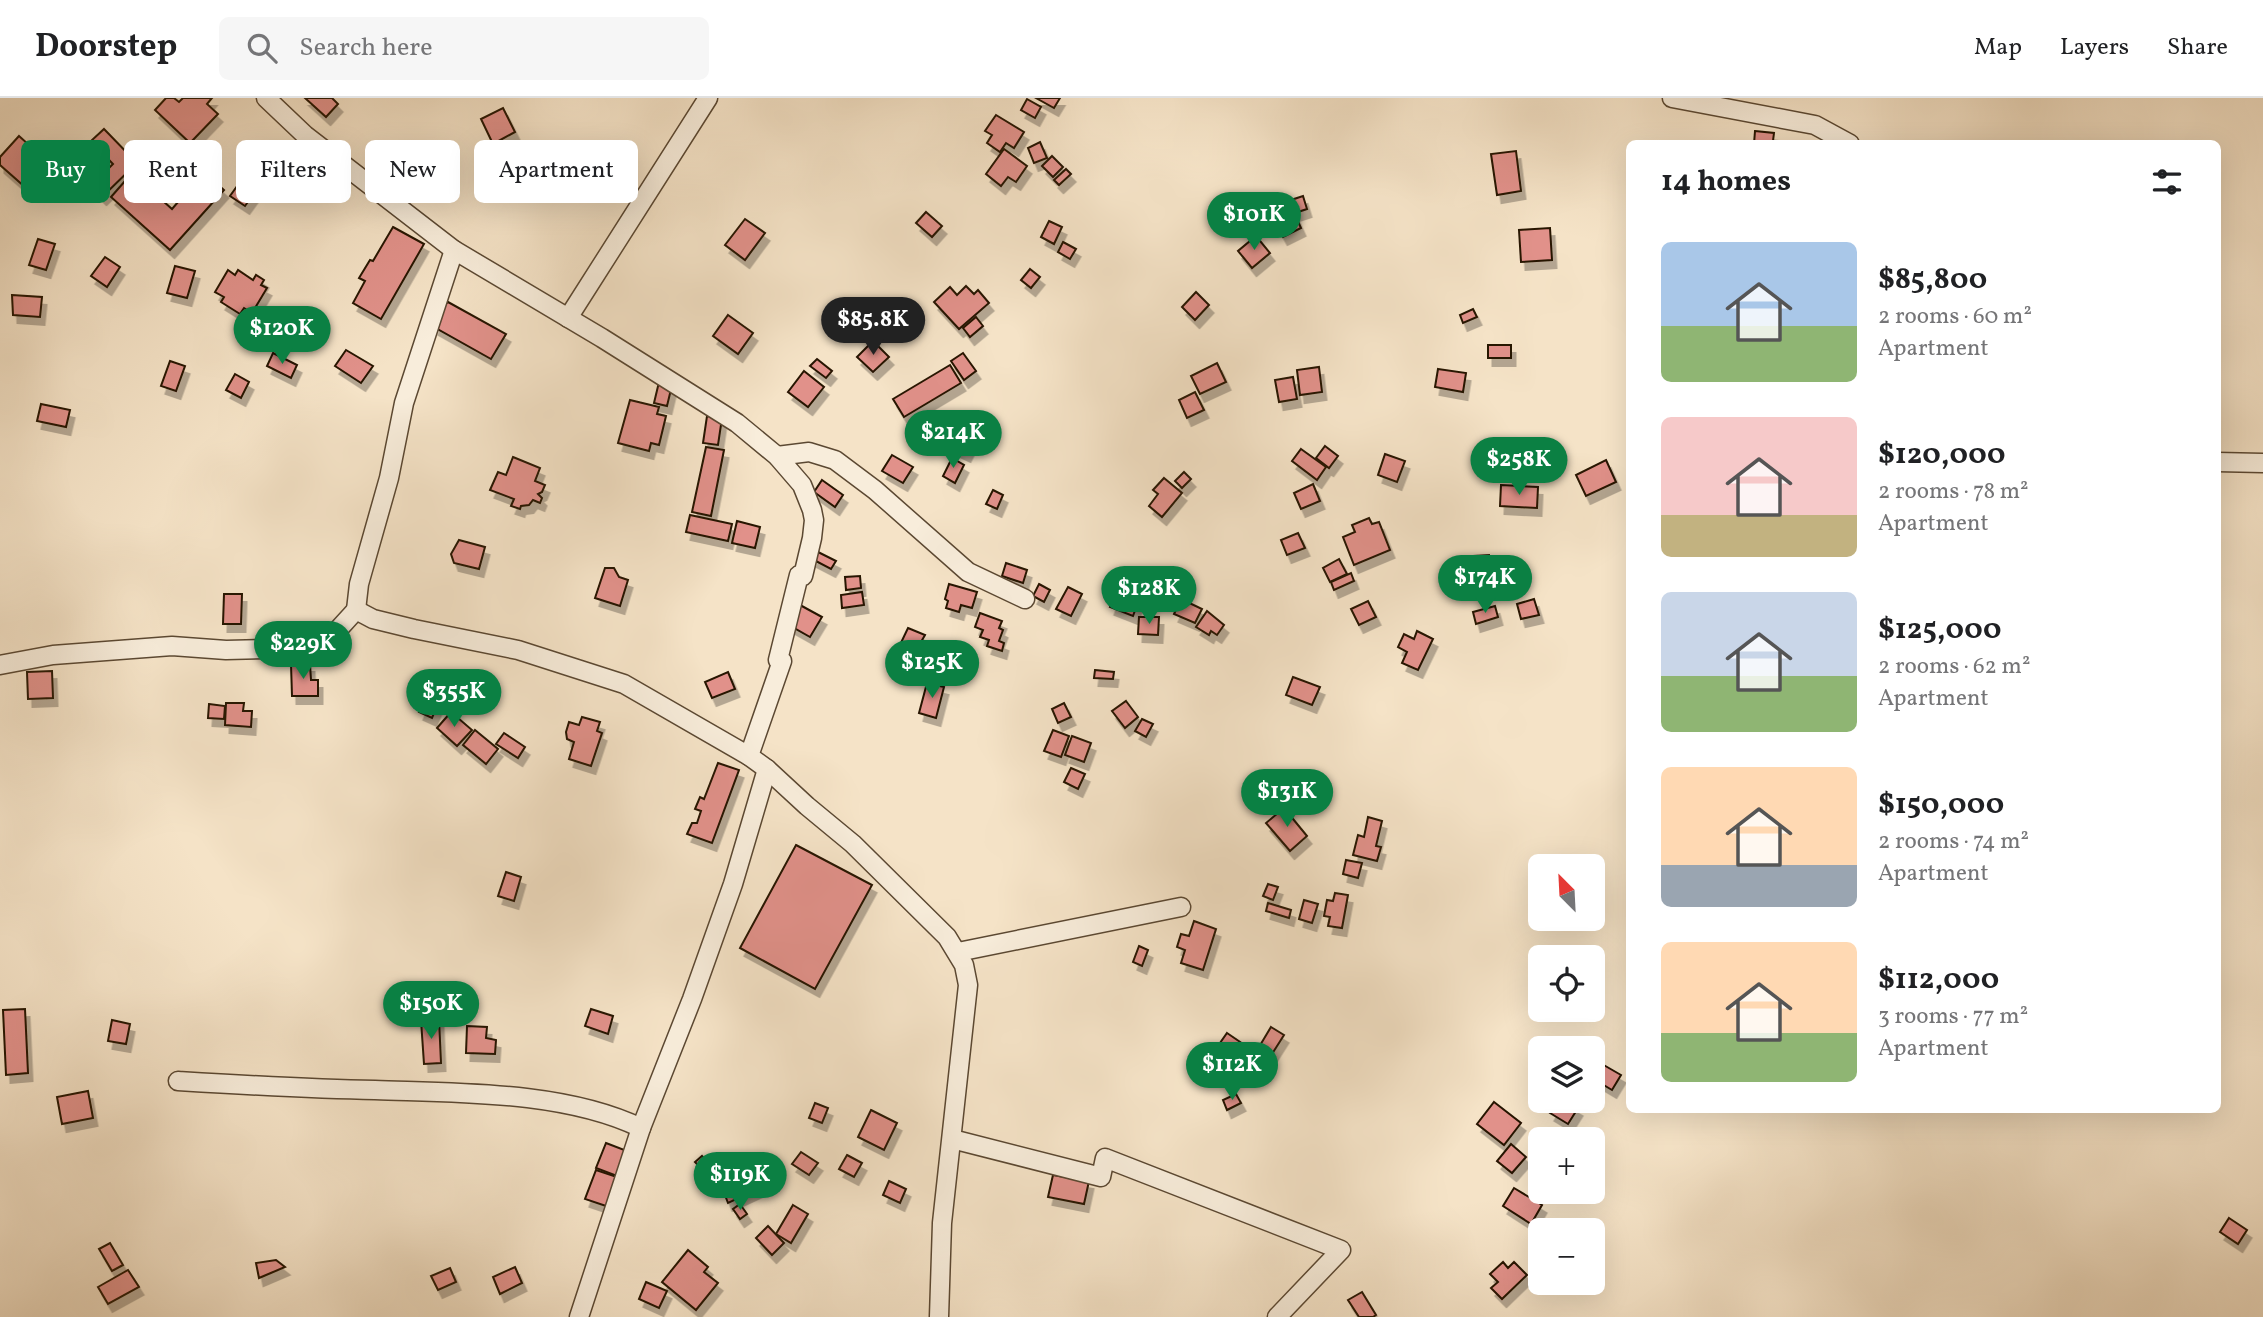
<!DOCTYPE html>
<html lang="en">
<head>
<meta charset="utf-8">
<style>
	:root { --surface:#fff; --page:#f6f6f6; --text:#202124; --muted:#757577; --line:#e0e0e0; --accent:#0b8043 }
	body { margin:0; font-family:Vollkorn,serif; background:var(--page); color:var(--text); height:100vh; display:flex; flex-direction:column; font-size:26px; white-space:nowrap }
	* { box-sizing:border-box; margin:0 }
	p { font-size:23px; color:var(--muted) }
	.icon { flex:none; width:38px; height:38px; fill:none; stroke:currentColor; stroke-width:2; stroke-linecap:round; stroke-linejoin:round }
	.map { position:relative; flex:1; overflow:hidden }
	.drawer { position:absolute; left:1626px; top:42px; width:595px; height:973px; display:flex; flex-direction:column; background:var(--surface); border-radius:10px; box-shadow:0 7px 28px #0002 }
	.drawer>* { flex:none }
	.top-card { position:absolute; left:21px; top:42px; width:665px; height:63px; display:flex; gap:14px }
	.needle { width:46px; rotate:336deg }
	.controls { position:absolute; left:1528px; top:756px; display:grid; gap:14px }
	.controls a { display:grid; place-items:center; width:77px; height:77px; border-radius:10px; background:var(--surface); box-shadow:0 7px 28px #0002; font-size:35px }
	.price { position:absolute; translate:-50% -60px; padding:0 16px; border-radius:24px; background:var(--accent); color:#fff; font-size:23px; line-height:46px; filter:drop-shadow(0 2px 4px #0008) }
	.price::after { content:''; position:absolute; left:50%; top:42px; width:21px; height:16px; margin-left:-10px; background:inherit; clip-path:polygon(0 0,100% 0,50% 100%) }
	.price.selected { background:#222; color:#fff }
	ul { padding:0; list-style:none }
	li { display:flex; align-items:center; gap:21px; height:175px; padding:0 35px }
	li span { display:grid; place-items:center; flex:none; width:196px; height:140px; border-radius:10px; color:#555 }
	li>.icon { margin-inline-start:auto }
	span .icon { width:84px; height:84px; fill:#fffc; stroke-width:1 }
	li b { font-size:30px }
	h2 { display:flex; justify-content:space-between; align-items:center; height:84px; padding:0 35px; font-size:30px }
	.pill { padding:0 24px; border-radius:10px; background:var(--surface); box-shadow:0 7px 28px #0002; font-size:24px; line-height:63px }
	.pill.selected { background:var(--accent); color:#fff }
	header { display:flex; align-items:center; gap:42px; box-sizing:border-box; height:98px; padding:0 35px; background:var(--surface); border-bottom:2px solid var(--line) }
	header strong { font-size:33px }
	nav { display:flex; gap:38px; margin-inline-start:auto; font-size:24px }
	.search { width:490px; height:63px; background:var(--page); display:flex; align-items:center; gap:18px; box-sizing:border-box; padding:0 24px; border-radius:10px; color:var(--muted); font-size:26px }
	.map>svg:first-child { display:block }
	.building { fill:#e1918a; stroke:#281401; stroke-width:2; filter:url(#shadow) }
	.lines { fill:none; stroke-linecap:round; stroke-linejoin:round }
	.street-casing { stroke:#5b4832; stroke-width:21 }
	.street { stroke:#f8eddb; stroke-width:18 }
</style>
</head>
<body>
<header>
<strong>Doorstep</strong>
<div class="search"><svg class="icon" aria-label="search" viewBox="0 0 24 24"><circle cx="10" cy="10" r="6"/><path d="M15 15l6 6"/></svg>Search here</div>
<nav><a>Map</a><a>Layers</a><a>Share</a></nav>
</header>
<div class="map">
<svg width="2263" height="1219" viewBox="0 0 2263 1219">
	<defs>
		<filter id="shadow"><feDropShadow dx="4.5" dy="8" stdDeviation="0" flood-color="#0004"/></filter>
	</defs>
	<rect width="100%" height="100%" fill="#f5e3c7"/>
	<filter id="stains"><feTurbulence type="fractalNoise" baseFrequency=".00286" numOctaves="4"/><feColorMatrix values="0 0 0 0 .2 0 0 0 0 .09 0 0 0 0 .02 0 0 0 .5 -.17"/></filter>
	<radialGradient id="worn" r=".72"><stop offset=".6" stop-color="#630" stop-opacity="0"/><stop offset="1" stop-color="#630" stop-opacity=".3"/></radialGradient>
	<g class="building">
		<path d="M166,0H174L179,4L183,0H212L207,6L218,16L190,45L155,12Z"/>
		<path d="M305,0H332L338,6L326,19Z"/>
		<path d="M1036,0H1060L1054,10Z"/>
		<path d="M1027,1L1041,9L1035,20L1021,12Z"/>
		<path d="M503,10L515,34L493,46L481,21Z"/>
		<path d="M996,17L1024,34L1014,50L1006,45L1000,54L987,45L992,37L985,33Z"/>
		<path d="M104,31L137,65L102,99L91,88L113,66L91,43Z"/>
		<path d="M1755,33L1774,35L1773,43L1780,44V46H1754Z"/>
		<path d="M19,38L48,64L25,89L0,67V59Z"/>
		<path d="M1040,44L1047,60L1034,65L1028,50Z"/>
		<path d="M1004,51L1027,68L1016,84L1008,79L1001,88L986,76Z"/>
		<path d="M85,53L102,72L87,86L70,67Z"/>
		<path d="M1516,53L1521,93L1497,97L1491,56Z"/>
		<path d="M1052,58L1063,69L1053,79L1042,68Z"/>
		<path d="M1066,71L1071,76L1059,87L1054,82Z"/>
		<path d="M204,74L224,92L170,152L111,99L132,75L172,111Z"/>
		<path d="M245,77L260,87L245,108L230,98Z"/>
		<path d="M1303,98L1307,111L1295,115L1291,102Z"/>
		<path d="M926,114L942,128L932,139L916,125Z"/>
		<path d="M1295,117L1301,130L1283,139L1276,126Z"/>
		<path d="M745,121L765,135L745,162L725,147Z"/>
		<path d="M1049,123L1062,129L1054,146L1041,139Z"/>
		<path d="M393,129L424,146L381,221L353,205L365,183L359,180L370,162L373,163Z"/>
		<path d="M1550,130L1552,162L1521,164L1519,132Z"/>
		<path d="M1256,138L1270,155L1252,170L1238,153Z"/>
		<path d="M38,141L55,146L46,172L29,167Z"/>
		<path d="M1063,144L1076,151L1070,161L1058,154Z"/>
		<path d="M105,159L120,169L107,189L91,178Z"/>
		<path d="M175,168L195,173L187,200L167,195Z"/>
		<path d="M1030,171L1040,179L1031,190L1021,182Z"/>
		<path d="M228,172L235,177L238,172L253,182L256,177L264,182L261,187L267,190L252,215L244,210L240,216L221,204L224,199L215,194Z"/>
		<path d="M966,188L974,196L978,192L989,205L959,231L934,204L950,189L957,197Z"/>
		<path d="M1196,194L1209,207L1195,222L1182,209Z"/>
		<path d="M12,197L42,199L40,219L13,217Z"/>
		<path d="M448,204L506,236L491,261L434,229L439,211Z"/>
		<path d="M1473,211L1477,219L1463,225L1460,217Z"/>
		<path d="M728,217L753,235L738,256L713,238Z"/>
		<path d="M976,219L983,228L970,239L963,230Z"/>
		<path d="M873,243L889,259L873,274L857,259Z"/>
		<rect x="1488" y="247" width="23" height="13"/>
		<path d="M346,252L373,268L361,285L335,268Z"/>
		<path d="M273,255L297,267L291,280L267,268Z"/>
		<path d="M963,255L976,273L964,282L951,263Z"/>
		<path d="M817,261L832,273L826,280L810,268Z"/>
		<path d="M170,263L185,268L176,293L161,288Z"/>
		<path d="M1217,265L1226,284L1200,296L1191,278Z"/>
		<path d="M950,267L961,285L904,319L893,301Z"/>
		<path d="M1319,269L1322,294L1300,297L1297,272Z"/>
		<path d="M1438,271L1466,275L1463,294L1435,289Z"/>
		<path d="M804,273L824,289L808,309L788,294Z"/>
		<path d="M235,276L249,284L241,300L226,292Z"/>
		<path d="M1293,279L1297,301L1279,304L1275,282Z"/>
		<path d="M659,284L672,287L667,308L654,305Z"/>
		<path d="M1195,294L1204,312L1187,320L1179,302Z"/>
		<path d="M630,302L659,309L657,316L666,318L659,347L651,345L649,353L618,345Z"/>
		<path d="M41,306L70,312L66,329L37,323Z"/>
		<path d="M707,318L722,320L718,347L703,345Z"/>
		<path d="M954,337L971,346L966,356L949,348Z"/>
		<path d="M1325,348L1338,358L1329,370L1316,360Z"/>
		<path d="M706,349L724,352L711,418L692,414Z"/>
		<path d="M1301,351L1326,369L1317,382L1292,363Z"/>
		<path d="M1385,356L1405,363L1397,384L1378,377Z"/>
		<path d="M892,357L913,369L903,385L882,373Z"/>
		<path d="M513,359L540,370L535,383L545,387L542,394L538,396L542,400L540,405L533,402L529,407L521,408L520,411L511,408L514,401L490,392L498,374L506,377Z"/>
		<path d="M952,360L964,367L955,385L943,378Z"/>
		<path d="M1606,362L1616,384L1586,398L1576,377Z"/>
		<path d="M1184,374L1191,381L1182,390L1175,383Z"/>
		<path d="M1164,380L1182,395L1162,419L1149,408L1158,396L1153,392Z"/>
		<path d="M822,382L843,397L835,409L814,394Z"/>
		<path d="M1313,386L1320,403L1301,411L1294,395Z"/>
		<path d="M1501,387L1538,389L1537,410L1500,408Z"/>
		<path d="M993,392L1003,397L997,411L986,406Z"/>
		<path d="M690,417L732,426L728,443L686,434Z"/>
		<path d="M1369,420L1372,426L1379,424L1390,452L1354,467L1343,439L1355,434L1352,427Z"/>
		<path d="M737,423L760,429L755,450L732,445Z"/>
		<path d="M1298,435L1305,450L1287,457L1281,442Z"/>
		<path d="M459,442L485,449L479,471L454,465L451,456Z"/>
		<path d="M816,453L836,463L831,471L812,461Z"/>
		<path d="M1489,457L1490,471L1476,472L1474,458Z"/>
		<path d="M1339,461L1347,476L1330,484L1323,470Z"/>
		<path d="M1006,465L1027,472L1023,485L1002,478Z"/>
		<path d="M605,470H614L619,479L628,482L620,508L595,500Z"/>
		<path d="M1351,475L1354,483L1334,492L1331,484Z"/>
		<path d="M860,478L861,490L846,492L845,479Z"/>
		<path d="M949,486L977,494L972,510L961,507L959,514L946,510L948,503L945,501Z"/>
		<path d="M1039,486L1050,492L1044,504L1033,498Z"/>
		<path d="M1068,489L1082,496L1071,518L1056,511Z"/>
		<path d="M1116,493L1139,501L1133,518L1110,509Z"/>
		<path d="M862,494L864,507L842,510L841,497Z"/>
		<path d="M224,496H242L241,526H223Z"/>
		<path d="M1181,501L1202,511L1195,525L1174,516Z"/>
		<path d="M1534,501L1539,517L1521,521L1517,506Z"/>
		<path d="M1368,503L1376,519L1359,527L1351,511Z"/>
		<path d="M800,507L822,519L810,539L789,527Z"/>
		<path d="M1495,508L1498,519L1476,526L1473,514Z"/>
		<path d="M1207,513L1224,527L1217,537L1211,533L1209,537L1196,529Z"/>
		<path d="M980,515L1002,523L999,530L1003,532L999,543L1004,545L1002,553L987,548L989,542L980,539L983,532L975,529Z"/>
		<path d="M1139,519H1159L1158,537L1138,536Z"/>
		<path d="M908,530L925,537L921,544L926,546L924,550L929,552L924,562L918,560L914,569L901,564L905,554L898,551Z"/>
		<path d="M1417,533L1433,541L1418,572L1402,565L1407,554L1398,549L1404,536L1414,541Z"/>
		<path d="M291,566H310L311,582H318V598H292Z"/>
		<path d="M1095,572L1114,574L1113,581L1094,580Z"/>
		<path d="M52,573L53,600L28,601L27,574Z"/>
		<path d="M728,574L735,591L712,600L705,584Z"/>
		<path d="M1293,579L1320,589L1312,607L1286,597Z"/>
		<path d="M927,585L944,589L936,620L919,615Z"/>
		<path d="M425,600L438,606L432,620L419,614Z"/>
		<path d="M1126,603L1138,619L1125,630L1112,613Z"/>
		<path d="M226,605H244L243,613H252L251,629L225,627Z"/>
		<path d="M1064,605L1071,619L1058,625L1052,611Z"/>
		<path d="M209,606L225,608L224,621L208,620Z"/>
		<path d="M451,614L472,632L457,648L437,630Z"/>
		<path d="M582,619L600,624L597,633L602,635L591,668L569,661L574,644L567,641L566,634L569,624L579,627Z"/>
		<path d="M1142,621L1153,626L1146,639L1135,633Z"/>
		<path d="M475,632L498,651L486,666L463,647Z"/>
		<path d="M1053,632L1069,638L1061,659L1044,653Z"/>
		<path d="M504,635L525,649L518,660L496,646Z"/>
		<path d="M1072,638L1091,645L1084,664L1065,657Z"/>
		<path d="M718,665L739,672L712,745L687,736L692,725H697L701,713L695,711L700,699L704,701Z"/>
		<path d="M1071,670L1085,676L1078,691L1064,684Z"/>
		<path d="M1284,710L1307,738L1290,753L1266,725Z"/>
		<path d="M1368,719L1382,723L1376,748L1381,749L1377,763L1353,757L1358,737L1364,739Z"/>
		<path d="M796,747L872,787L815,891L740,850Z"/>
		<path d="M1346,762L1362,765L1358,780L1343,776Z"/>
		<path d="M506,774L521,779L514,803L498,798Z"/>
		<path d="M1268,786L1278,789L1273,802L1263,798Z"/>
		<path d="M1335,795L1348,797L1342,830L1328,828L1330,819L1324,818L1327,802L1333,803Z"/>
		<path d="M1304,802L1318,806L1312,825L1299,821Z"/>
		<path d="M1268,805L1291,812L1289,820L1266,813Z"/>
		<path d="M1194,823L1216,831L1203,872L1181,865L1185,852L1177,849L1181,836L1189,838Z"/>
		<path d="M1139,848L1148,852L1142,868L1133,864Z"/>
		<path d="M25,911L28,975L6,977L3,912Z"/>
		<path d="M591,911L613,918L608,936L585,928Z"/>
		<path d="M439,921L441,965L424,966L421,922Z"/>
		<path d="M112,922L130,926L126,946L108,943Z"/>
		<path d="M467,928L487,929L486,940L496,942L495,956L466,955Z"/>
		<path d="M1271,929L1284,937L1272,956L1259,949Z"/>
		<path d="M1227,935L1246,948L1231,970L1219,962L1227,950L1220,945Z"/>
		<path d="M1595,962L1621,977L1612,992L1592,980V967Z"/>
		<path d="M88,993L93,1020L62,1026L57,999Z"/>
		<path d="M1236,996L1241,1005L1227,1012L1223,1002Z"/>
		<path d="M1557,1003H1565L1578,1010L1568,1026L1550,1015Z"/>
		<path d="M1494,1004L1521,1025L1504,1047L1477,1026Z"/>
		<path d="M815,1005L828,1010L822,1025L809,1020Z"/>
		<path d="M871,1012L897,1025L884,1052L858,1039Z"/>
		<path d="M606,1045L627,1053L617,1078L596,1070Z"/>
		<path d="M1511,1046L1526,1059L1512,1075L1497,1063Z"/>
		<path d="M801,1054L818,1065L809,1077L792,1066Z"/>
		<path d="M847,1057L862,1065L854,1079L839,1071Z"/>
		<path d="M702,1058L716,1073L710,1079L695,1064Z"/>
		<path d="M749,1071L758,1091L728,1105L720,1084Z"/>
		<path d="M596,1072L617,1079L606,1108L585,1101Z"/>
		<path d="M1053,1077L1089,1083L1084,1106L1048,1099Z"/>
		<path d="M889,1083L906,1091L900,1105L883,1097Z"/>
		<path d="M1514,1090L1542,1107L1531,1126L1503,1108Z"/>
		<path d="M740,1106L747,1116L740,1121L733,1111Z"/>
		<path d="M793,1107L808,1116L791,1145L776,1136Z"/>
		<path d="M2229,1120L2247,1132L2238,1146L2220,1134Z"/>
		<path d="M768,1128L784,1145L772,1157L756,1140Z"/>
		<path d="M110,1145L123,1167L112,1173L99,1151Z"/>
		<path d="M688,1152L708,1169L704,1174L718,1185L696,1212L662,1184Z"/>
		<path d="M276,1162L285,1169L259,1180L256,1165Z"/>
		<path d="M1503,1164L1508,1170L1514,1164L1527,1177L1502,1201L1491,1190L1498,1184L1490,1176Z"/>
		<path d="M515,1169L522,1185L500,1196L493,1179Z"/>
		<path d="M450,1170L456,1184L438,1192L431,1178Z"/>
		<path d="M128,1172L139,1189L108,1206L98,1189Z"/>
		<path d="M646,1184L667,1193L659,1210L639,1201Z"/>
		<path d="M1362,1194L1376,1217L1373,1219H1359L1348,1202Z"/>
	</g>
	<g class="lines">
		<g class="street-casing">
			<g id="street">
				<path d="M266,0L305,37L454,152L602,240L737,325L777,358L802,387L812,412L814,422L812,440L803,478L799,477L778,562L782,563L749,658L767,671L807,708L853,746L947,839L964,867L968,887L942,1125L939,1219"/>
				<path d="M1672,0L1815,27L1850,46"/>
				<path d="M568,220L708,0"/>
				<path d="M777,358L809,354L835,362L875,392L968,474L1025,501"/>
				<path d="M2217,364L2263,365"/>
				<path d="M356,512L359,486L389,380L404,305L454,152"/>
				<path d="M0,567L53,557L172,548L226,552L270,551L335,535L356,512L373,521L414,531L518,552L624,586L749,658"/>
				<path d="M958,854L1181,809"/>
				<path d="M178,983C244,987 309,991 375,992C458,995 565,993 641,1030L692,901L733,786L767,671"/>
				<path d="M952,1041L1101,1079L1105,1060L1341,1152L1277,1219"/>
				<path d="M579,1219L641,1030"/>
			</g>
		</g>
		<use href="#street" class="street"/>
	</g>
	<rect width="100%" height="100%" filter="url(#stains)"/>
	<rect width="100%" height="100%" fill="url(#worn)"/>
</svg>
<div class="controls">
<a><svg class="needle" viewBox="-14 -14 28 28"><path d="M0-13l5 13h-10z" fill="#e53935"/><path d="M0 13l5-13h-10z" fill="#757577"/></svg></a>
<a><svg class="icon" aria-label="locate" viewBox="0 0 24 24"><circle cx="12" cy="12" r="6"/><path d="M12 2v4M12 18v4M2 12h4M18 12h4"/></svg></a>
<a><svg class="icon" aria-label="layers" viewBox="0 0 24 24"><path d="M12 4l9 5-9 5-9-5zM3 14l9 5 9-5"/></svg></a>
<a>+</a>
<a>−</a>
</div>
<b class="price" style="left:1254px;top:154px">$101K</b>
<b class="price selected" style="left:873px;top:259px">$85.8K</b>
<b class="price" style="left:282px;top:268px">$120K</b>
<b class="price" style="left:953px;top:372px">$214K</b>
<b class="price" style="left:1519px;top:399px">$258K</b>
<b class="price" style="left:1485px;top:517px">$174K</b>
<b class="price" style="left:1149px;top:528px">$128K</b>
<b class="price" style="left:303px;top:583px">$229K</b>
<b class="price" style="left:932px;top:602px">$125K</b>
<b class="price" style="left:454px;top:631px">$355K</b>
<b class="price" style="left:1287px;top:731px">$131K</b>
<b class="price" style="left:431px;top:943px">$150K</b>
<b class="price" style="left:1232px;top:1004px">$112K</b>
<b class="price" style="left:740px;top:1114px">$119K</b>
<div class="top-card">
<a class="pill selected">Buy</a>
<a class="pill">Rent</a>
<a class="pill">Filters</a>
<a class="pill">New</a>
<a class="pill">Apartment</a>
</div>
<section class="drawer">
<h2>14 homes<svg class="icon" aria-label="filters" viewBox="0 0 24 24"><path d="M4 7h16M4 17h16"/><circle cx="9" cy="7" r="2"/><circle cx="15" cy="17" r="2"/></svg></h2>
<ul>
<li><span style="background:linear-gradient(#a9c7e8 60%,#8fb573 0)"><svg class="icon" aria-label="home" viewBox="0 0 24 24"><path d="M3 11l9-7 9 7M6 9v11h12V9"/></svg></span><div><b>$85,800</b><p>2 rooms · 60 m²</p><p>Apartment</p></div></li>
<li><span style="background:linear-gradient(#f6c9c9 70%,#c2b280 0)"><svg class="icon" aria-label="home" viewBox="0 0 24 24"><path d="M3 11l9-7 9 7M6 9v11h12V9"/></svg></span><div><b>$120,000</b><p>2 rooms · 78 m²</p><p>Apartment</p></div></li>
<li><span style="background:linear-gradient(#c9d6e8 60%,#8fb573 0)"><svg class="icon" aria-label="home" viewBox="0 0 24 24"><path d="M3 11l9-7 9 7M6 9v11h12V9"/></svg></span><div><b>$125,000</b><p>2 rooms · 62 m²</p><p>Apartment</p></div></li>
<li><span style="background:linear-gradient(#ffd9b3 70%,#9aa5b1 0)"><svg class="icon" aria-label="home" viewBox="0 0 24 24"><path d="M3 11l9-7 9 7M6 9v11h12V9"/></svg></span><div><b>$150,000</b><p>2 rooms · 74 m²</p><p>Apartment</p></div></li>
<li><span style="background:linear-gradient(#ffd9b3 65%,#8fb573 0)"><svg class="icon" aria-label="home" viewBox="0 0 24 24"><path d="M3 11l9-7 9 7M6 9v11h12V9"/></svg></span><div><b>$112,000</b><p>3 rooms · 77 m²</p><p>Apartment</p></div></li>
</ul>
</section>
</div>
</body>
</html>
